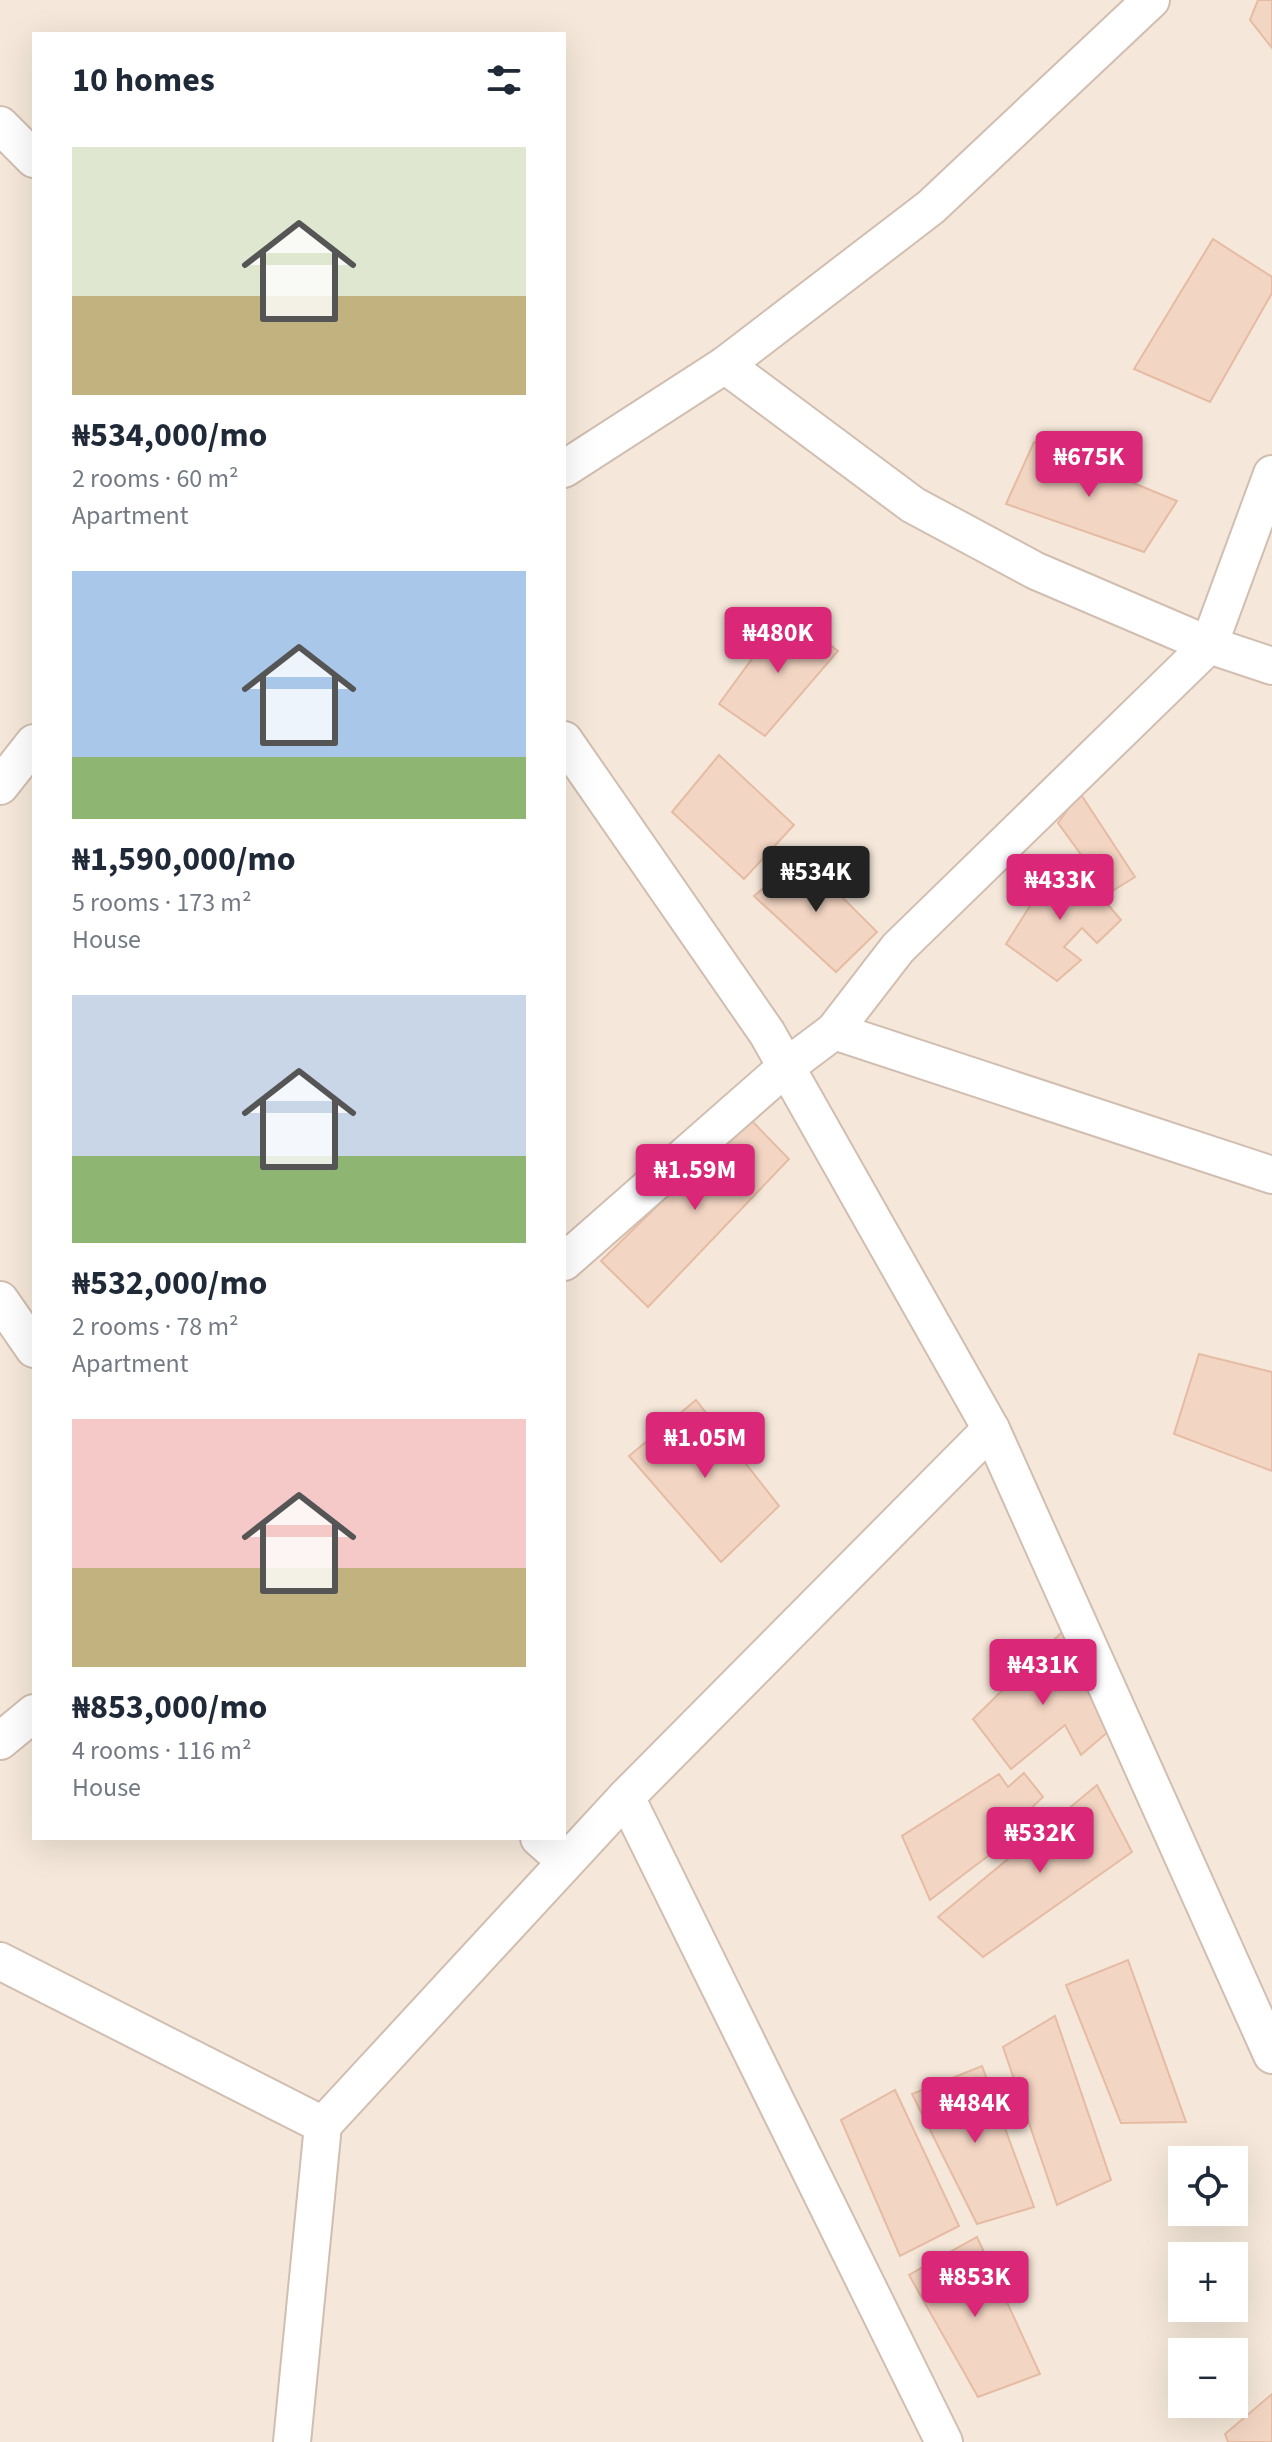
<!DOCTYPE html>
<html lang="en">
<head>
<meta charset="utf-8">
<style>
	:root { --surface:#fff; --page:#f6f6f7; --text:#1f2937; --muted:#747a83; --accent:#db2777 }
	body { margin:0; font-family:"Source Sans 3",sans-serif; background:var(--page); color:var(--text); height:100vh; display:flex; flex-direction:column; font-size:30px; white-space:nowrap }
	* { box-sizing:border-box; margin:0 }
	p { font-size:26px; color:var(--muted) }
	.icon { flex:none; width:44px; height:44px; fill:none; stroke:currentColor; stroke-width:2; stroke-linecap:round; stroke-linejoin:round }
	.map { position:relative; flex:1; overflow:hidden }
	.drawer { position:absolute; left:32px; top:32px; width:534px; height:1808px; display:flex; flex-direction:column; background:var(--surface); border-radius:0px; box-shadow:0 8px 32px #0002 }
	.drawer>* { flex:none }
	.fabs { position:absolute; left:1168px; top:2146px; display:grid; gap:16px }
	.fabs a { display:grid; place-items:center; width:80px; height:80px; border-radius:0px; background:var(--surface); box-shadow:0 8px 32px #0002; font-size:40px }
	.price { position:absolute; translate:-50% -68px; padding:0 18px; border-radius:8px; background:var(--accent); color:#fff; font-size:26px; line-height:52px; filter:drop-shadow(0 2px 4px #0008) }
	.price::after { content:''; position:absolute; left:50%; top:48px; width:24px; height:18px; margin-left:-12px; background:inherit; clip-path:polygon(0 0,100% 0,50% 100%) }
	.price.selected { background:#222; color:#fff }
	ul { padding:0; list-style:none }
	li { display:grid; align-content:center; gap:16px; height:424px; padding:0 40px }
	li span { display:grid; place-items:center; height:248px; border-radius:0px; color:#555 }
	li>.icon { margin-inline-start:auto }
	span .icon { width:144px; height:144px; fill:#fffc; stroke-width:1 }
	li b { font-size:34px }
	h2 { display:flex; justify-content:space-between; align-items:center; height:96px; padding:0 40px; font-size:34px }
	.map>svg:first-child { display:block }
	.residential { fill:#f5e8da; fill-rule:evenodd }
	.building { fill:#f3d5c3; stroke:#e6bba3; stroke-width:2 }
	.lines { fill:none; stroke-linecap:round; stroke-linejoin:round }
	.minor-casing { stroke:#d1beb0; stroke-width:40 }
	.minor { stroke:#fff; stroke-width:36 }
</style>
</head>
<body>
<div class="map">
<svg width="1272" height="2442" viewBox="0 0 1272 2442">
	<rect width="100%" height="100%" fill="#fdf6ec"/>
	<path class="residential" d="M0,0H1272V2442H0ZM34,34H564V1838H34ZM1182,2160H1234V2212H1182ZM1182,2256H1234V2308H1182ZM1182,2352H1234V2404H1182Z"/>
	<g class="building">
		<path d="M1258,0H1272V48L1250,20Z"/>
		<path d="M1213,239L1272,277V293L1210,402L1134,369Z"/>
		<path d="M1034,442L1177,501L1144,552L1006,504Z"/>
		<path d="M786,612L838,651L765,736L719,704Z"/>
		<path d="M719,755L794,825L744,879L672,812Z"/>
		<path d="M1080,793L1135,877L1109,893L1058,823Z"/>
		<path d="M801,856L877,932L836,972L754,896Z"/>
		<path d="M1075,866L1121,920L1097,943L1082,928L1064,947L1081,960L1057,981L1006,944L1033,901L1020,887L1034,872L1048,891Z"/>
		<path d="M748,1117L789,1159L648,1307L601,1261Z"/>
		<path d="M1199,1354L1272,1372V1471L1174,1434Z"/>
		<path d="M696,1400L779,1506L721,1562L629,1456Z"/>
		<path d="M1063,1631L1109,1731L1081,1755L1065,1725L1011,1769L973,1719Z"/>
		<path d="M1024,1773L1043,1797L1026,1813L1033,1822L930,1900L902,1836L999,1774L1008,1787Z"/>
		<path d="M1097,1785L1132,1852L983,1957L938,1917Z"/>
		<path d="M1128,1960L1186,2122L1121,2123L1066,1985Z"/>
		<path d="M1055,2016L1111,2180L1057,2205L1003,2047Z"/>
		<path d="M982,2066L1034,2207L977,2224L912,2094Z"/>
		<path d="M895,2090L959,2226L900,2256L841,2120Z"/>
		<path d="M977,2237L1040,2374L978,2397L909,2275Z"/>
		<path d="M1272,2394V2442H1228L1225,2434Z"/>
	</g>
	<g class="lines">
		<g class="minor-casing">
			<g id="minor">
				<path d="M0,125L34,159"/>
				<path d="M725,365L913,505L1036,571L1209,645L1272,666"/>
				<path d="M564,469L725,365L931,207L1151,0"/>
				<path d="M564,740L767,1033L991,1429L1272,2055"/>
				<path d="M0,786L34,743"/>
				<path d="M834,1031L898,948L1209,645L1272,474"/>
				<path d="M564,1262L786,1067L834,1031L1272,1175"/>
				<path d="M0,1300L34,1349"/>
				<path d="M0,1741L34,1713"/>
				<path d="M539,1838L564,1860"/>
				<path d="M0,1961L323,2125"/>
				<path d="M292,2442L323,2125L626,1797"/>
				<path d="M944,2442L626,1797L991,1429"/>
			</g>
		</g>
		<use href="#minor" class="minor"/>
	</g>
</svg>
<div class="fabs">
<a><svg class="icon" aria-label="locate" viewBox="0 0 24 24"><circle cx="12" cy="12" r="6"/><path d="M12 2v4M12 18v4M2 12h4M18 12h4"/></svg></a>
<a>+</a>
<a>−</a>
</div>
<b class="price" style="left:1089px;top:499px">₦675K</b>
<b class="price" style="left:778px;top:675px">₦480K</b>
<b class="price selected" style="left:816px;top:914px">₦534K</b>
<b class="price" style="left:1060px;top:922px">₦433K</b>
<b class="price" style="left:695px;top:1212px">₦1.59M</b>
<b class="price" style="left:705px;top:1480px">₦1.05M</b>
<b class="price" style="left:1043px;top:1707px">₦431K</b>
<b class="price" style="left:1040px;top:1875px">₦532K</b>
<b class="price" style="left:975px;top:2145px">₦484K</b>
<b class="price" style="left:975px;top:2319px">₦853K</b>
<section class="drawer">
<h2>10 homes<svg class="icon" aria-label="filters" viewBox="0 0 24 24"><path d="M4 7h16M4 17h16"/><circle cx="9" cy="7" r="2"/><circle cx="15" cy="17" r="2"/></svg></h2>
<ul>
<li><span style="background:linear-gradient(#dfe7d0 60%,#c2b280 0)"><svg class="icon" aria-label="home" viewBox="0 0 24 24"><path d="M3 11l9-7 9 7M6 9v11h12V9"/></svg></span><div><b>₦534,000/mo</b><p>2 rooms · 60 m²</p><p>Apartment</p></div></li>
<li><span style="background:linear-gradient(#a9c7e8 75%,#8fb573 0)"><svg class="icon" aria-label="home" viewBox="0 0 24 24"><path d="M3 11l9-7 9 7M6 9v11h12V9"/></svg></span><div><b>₦1,590,000/mo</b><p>5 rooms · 173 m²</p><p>House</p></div></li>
<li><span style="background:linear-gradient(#c9d6e8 65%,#8fb573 0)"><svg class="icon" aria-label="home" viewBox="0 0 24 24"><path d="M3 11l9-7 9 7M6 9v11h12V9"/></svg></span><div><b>₦532,000/mo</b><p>2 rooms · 78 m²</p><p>Apartment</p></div></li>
<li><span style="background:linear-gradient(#f6c9c9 60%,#c2b280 0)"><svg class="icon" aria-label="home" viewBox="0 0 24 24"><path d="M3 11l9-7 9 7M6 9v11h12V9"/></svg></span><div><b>₦853,000/mo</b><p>4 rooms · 116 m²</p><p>House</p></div></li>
</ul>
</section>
</div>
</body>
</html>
